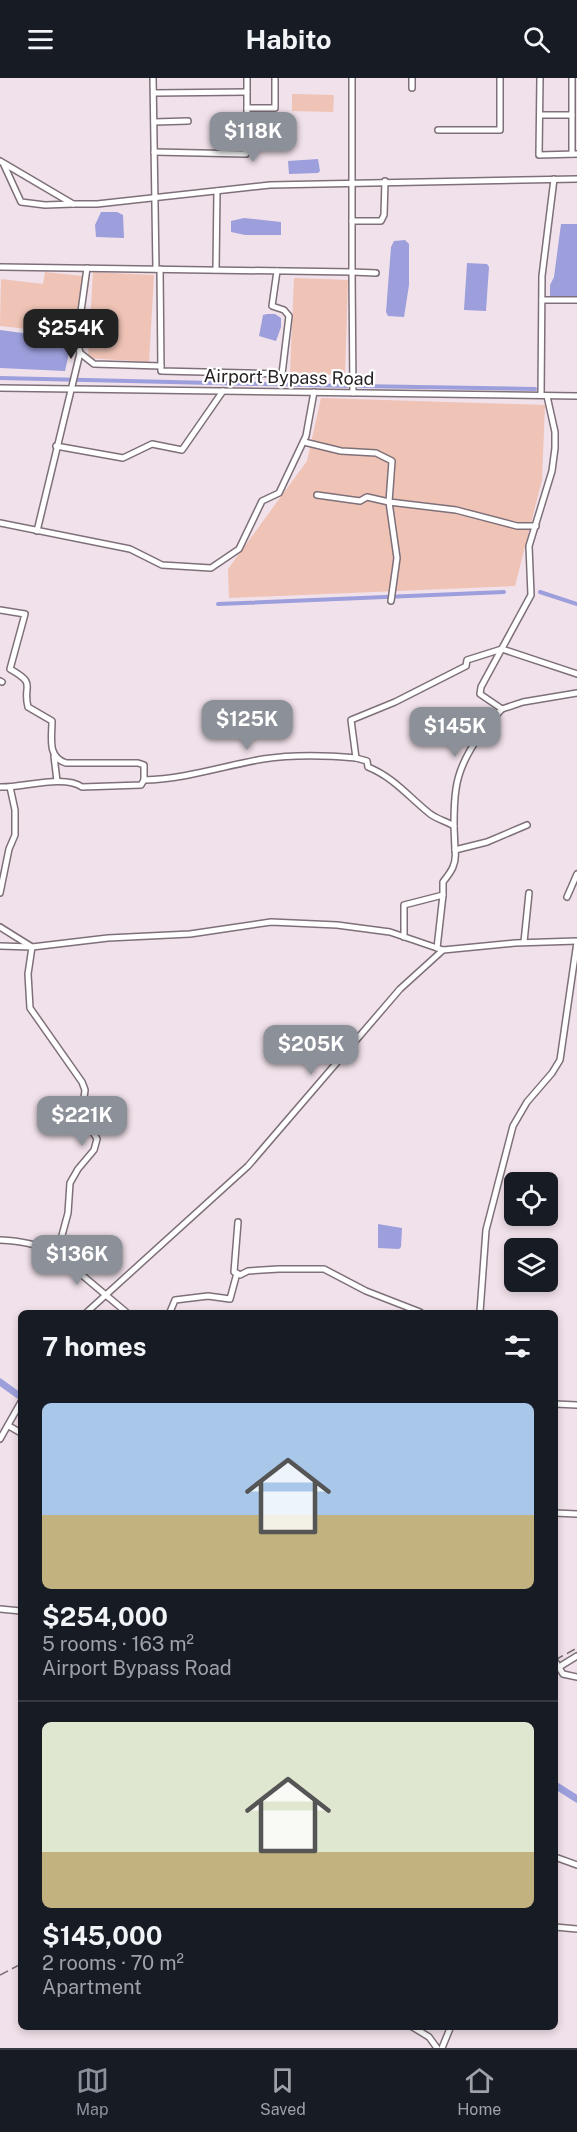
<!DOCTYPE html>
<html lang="en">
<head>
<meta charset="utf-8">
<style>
	:root { --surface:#171b24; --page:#20242c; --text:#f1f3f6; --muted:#9ea1a6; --line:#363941; --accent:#8c9099 }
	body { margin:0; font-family:"Public Sans",sans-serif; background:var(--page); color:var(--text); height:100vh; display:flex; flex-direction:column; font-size:22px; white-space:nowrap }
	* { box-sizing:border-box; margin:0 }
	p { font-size:20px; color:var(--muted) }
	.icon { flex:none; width:33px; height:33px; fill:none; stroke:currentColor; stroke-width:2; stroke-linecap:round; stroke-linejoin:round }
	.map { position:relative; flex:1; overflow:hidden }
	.drawer { position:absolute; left:18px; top:1232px; width:540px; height:720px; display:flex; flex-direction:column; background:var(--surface); border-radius:9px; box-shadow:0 3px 9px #0003 }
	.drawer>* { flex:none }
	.fabs { position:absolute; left:504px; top:1094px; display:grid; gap:12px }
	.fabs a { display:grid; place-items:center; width:54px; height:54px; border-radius:9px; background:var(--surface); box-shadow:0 3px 9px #0003; font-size:30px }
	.price { position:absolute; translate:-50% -51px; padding:0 14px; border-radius:12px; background:var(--accent); color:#fff; font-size:20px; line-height:39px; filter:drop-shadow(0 2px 3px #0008) }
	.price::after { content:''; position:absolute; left:50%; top:36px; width:18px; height:14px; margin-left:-9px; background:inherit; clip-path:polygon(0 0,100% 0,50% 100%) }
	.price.selected { background:#222; color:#fff }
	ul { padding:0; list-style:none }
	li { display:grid; align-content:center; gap:12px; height:318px; padding:0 24px }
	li+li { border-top:2px solid var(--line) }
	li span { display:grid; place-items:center; height:186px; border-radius:9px; color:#555 }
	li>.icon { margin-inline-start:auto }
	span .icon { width:108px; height:108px; fill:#fffc; stroke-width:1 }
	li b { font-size:26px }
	h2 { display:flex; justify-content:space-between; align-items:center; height:72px; padding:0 24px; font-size:26px }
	header { display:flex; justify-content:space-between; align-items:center; height:78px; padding:0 24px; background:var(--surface); font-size:27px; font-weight:700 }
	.dock { display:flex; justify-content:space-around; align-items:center; height:84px; border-top:2px solid var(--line); background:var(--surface); font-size:16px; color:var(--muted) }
	.dock a { display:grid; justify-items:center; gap:3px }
	.dock .selected { color:var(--accent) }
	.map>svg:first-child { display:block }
	.green { fill:#efc3b5 }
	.water { fill:#9d9fdc }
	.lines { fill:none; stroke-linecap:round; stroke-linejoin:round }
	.canal { stroke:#9d9fdc; stroke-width:4 }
	.river { stroke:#9d9fdc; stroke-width:7 }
	.minor-casing { stroke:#7e7079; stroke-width:8 }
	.minor { stroke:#fff; stroke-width:5 }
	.rail { stroke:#756b71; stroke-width:1.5; stroke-dasharray:9 4.5; stroke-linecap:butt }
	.labels { text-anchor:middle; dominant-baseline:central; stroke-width:4.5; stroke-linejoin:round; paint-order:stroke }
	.street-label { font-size:18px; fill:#272124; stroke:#fff }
</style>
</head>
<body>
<header><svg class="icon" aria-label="menu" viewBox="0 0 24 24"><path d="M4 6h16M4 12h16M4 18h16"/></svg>Habito<svg class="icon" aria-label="search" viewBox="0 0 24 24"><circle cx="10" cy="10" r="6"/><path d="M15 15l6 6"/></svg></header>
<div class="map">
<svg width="577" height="1970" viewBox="0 0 577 1970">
	<rect width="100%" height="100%" fill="#f1e1ea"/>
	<g class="green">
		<path d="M292,16L334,17L333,34L292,33Z"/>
		<path d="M45,194L82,198L78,234L57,232L54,254L0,248L1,201L43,206Z"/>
		<path d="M93,194L154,197L149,284L88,280Z"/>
		<path d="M294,200L348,202L345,297L290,295Z"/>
		<path d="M321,320L545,327L542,402L515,508L229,520L228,491L307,383Z"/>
	</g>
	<g class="water">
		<path d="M318,81L320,93L318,95L289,96L288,83Z"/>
		<path d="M101,134H117L123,137L124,160L96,159L95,147Z"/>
		<path d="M244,140L281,144V157H245L231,154V143Z"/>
		<path d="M561,146H577V220L550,218V207L554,199Z"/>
		<path d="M405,162L409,166V207L404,239L388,238L386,234L391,169L394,163Z"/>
		<path d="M467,185L487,186L489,189L486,233L464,232Z"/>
		<path d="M267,236H275L281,240V249L276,263L259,258L263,237Z"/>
		<path d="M0,252L68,261L71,266L65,293L0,290Z"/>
		<path d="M378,1146L402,1150L401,1169L399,1171L378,1170Z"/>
	</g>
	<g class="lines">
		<g class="canal">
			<path d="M0,300L347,308"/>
			<path d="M357,308L535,311"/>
			<path d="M540,514L577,526"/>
			<path d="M218,526L504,514"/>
		</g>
		<g class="river">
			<path d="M0,1304L21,1319"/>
			<path d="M555,1707L577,1721"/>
		</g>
		<g class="minor-casing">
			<g id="minor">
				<path d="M153,0L156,191"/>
				<path d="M352,0V194L376,195"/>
				<path d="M412,0V10"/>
				<path d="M540,0L539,77L577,76"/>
				<path d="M572,0V76"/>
				<path d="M154,15L247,14"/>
				<path d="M247,30H275V0"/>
				<path d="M540,37H572"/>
				<path d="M154,44L188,43"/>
				<path d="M215,45H247V0"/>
				<path d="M438,52H500V0"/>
				<path d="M154,74L246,76L247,45"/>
				<path d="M0,83L73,126H97L270,107L577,101"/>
				<path d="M4,87L21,124L45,127L73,126"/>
				<path d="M352,143H381L384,137L385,103"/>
				<path d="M1,189L352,194L353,315"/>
				<path d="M87,190L77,262L80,275L94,286L161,288"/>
				<path d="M160,191L161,293L282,296L289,238L284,232L272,228L277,193"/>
				<path d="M216,192L217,113"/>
				<path d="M542,222H577"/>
				<path d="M0,310L577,318"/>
				<path d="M541,317L542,198L554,101"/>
				<path d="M547,318L555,354V370L552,393L529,468L531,517L481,609L480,616L502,631L523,624L577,615"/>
				<path d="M304,364L341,373L376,375L392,383L389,424L456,432L517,448H536"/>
				<path d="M56,368L123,380L152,366L182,372L223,313"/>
				<path d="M317,417L360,423L367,419L389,424L397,480L391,523"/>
				<path d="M0,445L130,471L162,487L211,490L239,471L262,423L279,415L306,358L314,314"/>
				<path d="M37,453L80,275"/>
				<path d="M0,532L25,536L10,591C38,607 22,606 28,629L52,643C52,660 47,679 66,685H138L144,687V702C186,701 223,688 263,681C295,676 325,677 356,680L351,642L395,624L466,588L467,582L502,571L577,596"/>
				<path d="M0,603L2,604"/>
				<path d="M54,678L57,703"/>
				<path d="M356,680L367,683L368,689C393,699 408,718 429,735C436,741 446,743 454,748L455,772"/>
				<path d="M0,709C22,710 64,696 82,709L141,707L144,702"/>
				<path d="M454,748C454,736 454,723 456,711C460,681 482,652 502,631"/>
				<path d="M0,815L9,771L15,757V732L10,709"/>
				<path d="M567,819L577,796"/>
				<path d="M0,849L32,869L108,860L190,856L271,844L337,847L390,854L443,872"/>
				<path d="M404,859V827L443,817V804C451,794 457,786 455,772L487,764L527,747"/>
				<path d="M524,864L529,815"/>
				<path d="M0,868L32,869L28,896L30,930L82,1004L85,1012L82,1036L97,1061L94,1072L78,1091L70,1105L68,1135L57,1176L126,1234"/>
				<path d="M437,870L443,817"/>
				<path d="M238,1144L234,1194L240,1197L248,1193L279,1191H324L366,1213L420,1234"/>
				<path d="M0,1162C21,1163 38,1166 57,1176"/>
				<path d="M87,1234L248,1088L400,911L443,872L515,865L577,863"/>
				<path d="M170,1234L175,1222L208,1218L230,1221L237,1195"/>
				<path d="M480,1234L486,1152L513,1048L527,1024L552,995L560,982L577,864"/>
				<path d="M555,1326L577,1327"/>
				<path d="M9,1348L21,1355"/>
				<path d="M0,1361L21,1324"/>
				<path d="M555,1435L577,1436"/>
				<path d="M0,1531L21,1533"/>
				<path d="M555,1583L563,1596L577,1599"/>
				<path d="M559,1589L577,1578"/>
				<path d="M555,1779L577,1787"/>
				<path d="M555,1849L577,1851"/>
				<path d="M411,1948L429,1959L437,1970"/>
				<path d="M442,1970L451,1948"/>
			</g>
		</g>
		<use href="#minor" class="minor"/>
		<g class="rail">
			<path d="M555,1582L577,1570"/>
			<path d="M0,1897L21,1886"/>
		</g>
	</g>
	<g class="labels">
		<g class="street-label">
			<text transform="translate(289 299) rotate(1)">Airport Bypass Road</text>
		</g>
	</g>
</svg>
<div class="fabs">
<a><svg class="icon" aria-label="locate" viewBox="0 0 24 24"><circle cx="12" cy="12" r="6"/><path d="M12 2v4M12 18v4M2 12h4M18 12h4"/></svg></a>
<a><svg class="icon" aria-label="layers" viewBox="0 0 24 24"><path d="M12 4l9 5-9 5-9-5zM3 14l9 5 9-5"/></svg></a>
</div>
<b class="price" style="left:253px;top:85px">$118K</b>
<b class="price selected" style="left:71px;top:282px">$254K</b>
<b class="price" style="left:247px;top:673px">$125K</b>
<b class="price" style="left:455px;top:680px">$145K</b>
<b class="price" style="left:311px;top:998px">$205K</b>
<b class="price" style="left:82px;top:1069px">$221K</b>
<b class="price" style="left:77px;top:1208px">$136K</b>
<section class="drawer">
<h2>7 homes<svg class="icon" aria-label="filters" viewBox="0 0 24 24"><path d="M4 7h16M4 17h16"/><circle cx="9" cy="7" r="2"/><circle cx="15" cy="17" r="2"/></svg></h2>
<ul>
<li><span style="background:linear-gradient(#a9c7e8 60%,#c2b280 0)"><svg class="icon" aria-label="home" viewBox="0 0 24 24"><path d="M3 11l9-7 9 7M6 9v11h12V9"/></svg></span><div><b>$254,000</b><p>5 rooms · 163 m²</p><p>Airport Bypass Road</p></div></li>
<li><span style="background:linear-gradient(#dfe7d0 70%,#c2b280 0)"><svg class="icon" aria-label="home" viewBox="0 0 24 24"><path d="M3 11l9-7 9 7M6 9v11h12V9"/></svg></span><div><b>$145,000</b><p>2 rooms · 70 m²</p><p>Apartment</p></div></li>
</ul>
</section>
</div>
<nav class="dock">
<a class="selected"><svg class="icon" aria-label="map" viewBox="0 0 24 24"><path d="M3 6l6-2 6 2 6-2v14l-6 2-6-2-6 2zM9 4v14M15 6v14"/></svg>Map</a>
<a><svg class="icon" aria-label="saved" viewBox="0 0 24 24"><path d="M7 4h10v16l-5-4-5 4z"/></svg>Saved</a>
<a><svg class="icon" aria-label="home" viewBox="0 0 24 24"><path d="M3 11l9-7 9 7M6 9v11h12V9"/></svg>Home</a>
</nav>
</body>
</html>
